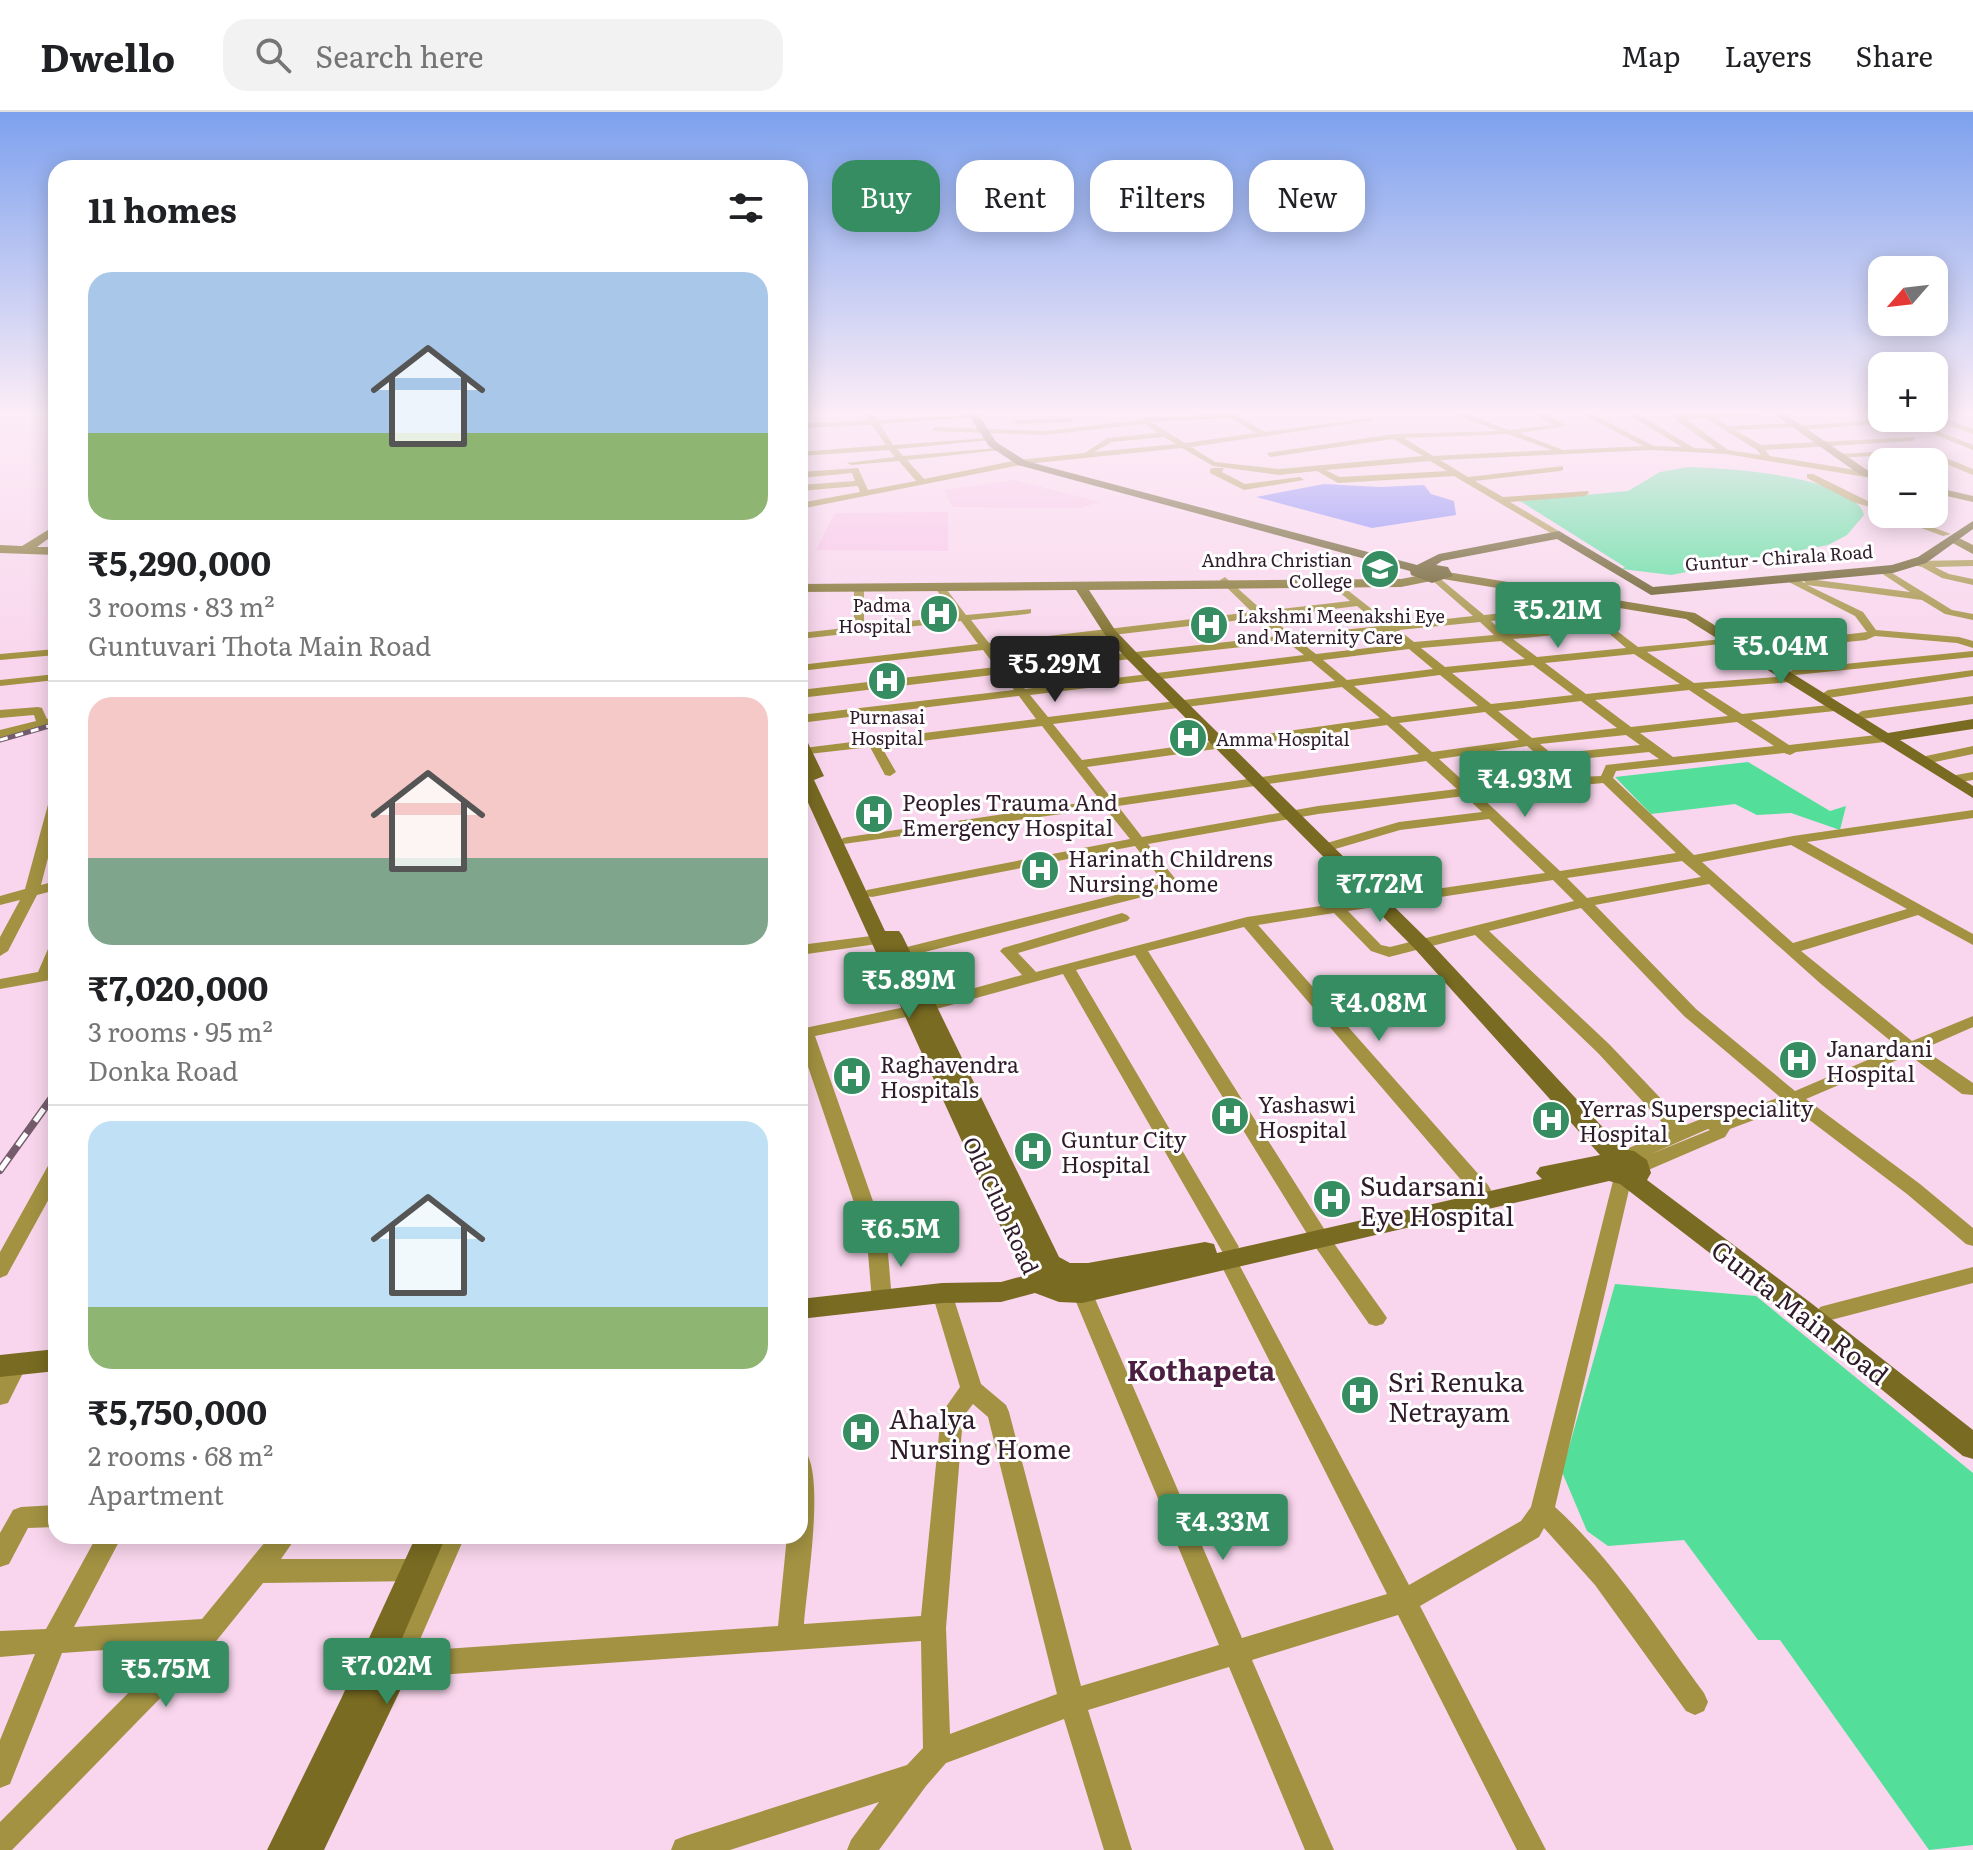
<!DOCTYPE html>
<html lang="en">
<head>
<meta charset="utf-8">
<style>
	:root { --surface:#fff; --page:#f2f2f2; --text:#202124; --muted:#757577; --line:#e0e0e0; --accent:#368d62 }
	body { margin:0; font-family:Literata,serif; background:var(--page); color:var(--text); height:100vh; display:flex; flex-direction:column; font-size:30px; white-space:nowrap }
	* { box-sizing:border-box; margin:0 }
	p { font-size:26px; color:var(--muted) }
	.icon { flex:none; width:44px; height:44px; fill:none; stroke:currentColor; stroke-width:2; stroke-linecap:round; stroke-linejoin:round }
	.map { position:relative; flex:1; overflow:hidden }
	.panel { position:absolute; left:48px; top:48px; width:760px; height:1384px; display:flex; flex-direction:column; background:var(--surface); border-radius:24px; box-shadow:0 4px 20px #0003 }
	.panel>* { flex:none }
	.guide { position:absolute; left:832px; top:48px; width:760px; height:72px; display:flex; gap:16px }
	.needle { width:52px; rotate:242deg }
	.buttons { position:absolute; left:1868px; top:144px; display:grid; gap:16px }
	.buttons a { display:grid; place-items:center; width:80px; height:80px; border-radius:16px; background:var(--surface); box-shadow:0 4px 20px #0003; font-size:40px }
	.price { position:absolute; translate:-50% -68px; padding:0 18px; border-radius:8px; background:var(--accent); color:#fff; font-size:26px; line-height:52px; filter:drop-shadow(0 2px 4px #0008) }
	.price::after { content:''; position:absolute; left:50%; top:48px; width:24px; height:18px; margin-left:-12px; background:inherit; clip-path:polygon(0 0,100% 0,50% 100%) }
	.price.selected { background:#222; color:#fff }
	ul { padding:0; list-style:none }
	li { display:grid; align-content:center; gap:16px; height:424px; padding:0 40px }
	li+li { border-top:2px solid var(--line) }
	li span { display:grid; place-items:center; height:248px; border-radius:24px; color:#555 }
	li>.icon { margin-inline-start:auto }
	span .icon { width:144px; height:144px; fill:#fffc; stroke-width:1 }
	li b { font-size:34px }
	h2 { display:flex; justify-content:space-between; align-items:center; height:96px; padding:0 40px; font-size:34px }
	.tag { padding:0 28px; border-radius:24px; background:var(--surface); box-shadow:0 4px 20px #0003; font-size:28px; line-height:72px }
	.tag.selected { background:var(--accent); color:#fff }
	header { display:flex; align-items:center; gap:48px; box-sizing:border-box; height:112px; padding:0 40px; background:var(--surface); border-bottom:2px solid var(--line) }
	header strong { font-size:38px }
	nav { display:flex; gap:44px; margin-inline-start:auto; font-size:28px }
	.search { width:560px; height:72px; background:var(--page); display:flex; align-items:center; gap:20px; box-sizing:border-box; padding:0 28px; border-radius:24px; color:var(--muted); font-size:30px }
	.map>svg:first-child { display:block }
	.built { fill:#f7c3e7 }
	.green { fill:#53df9a }
	.water { fill:#7e85f8 }
	.lines { fill:none; stroke-linecap:round; stroke-linejoin:round }
	.street { fill:#a29242; fill-rule:evenodd }
	.secondary { fill:#796b22; fill-rule:evenodd }
	.primary { fill:#5b5016; fill-rule:evenodd }
	.rail-far1-casing { stroke:#755c6d; stroke-width:5 }
	.rail-casing { stroke:#755c6d; stroke-width:8 }
	.rail-far1 { stroke:#fff; stroke-width:3; stroke-dasharray:8; stroke-linecap:butt }
	.rail { stroke:#fff; stroke-width:5; stroke-dasharray:15; stroke-linecap:butt }
	.labels { text-anchor:middle; dominant-baseline:central; stroke-width:6; stroke-linejoin:round; paint-order:stroke }
	.far-street-label { font-size:18px; fill:#301b2a; stroke:#fff }
	.far-poi-label { font-size:18px; fill:#301b2a; stroke:#fff; text-anchor:end }
	.poi-label { font-size:22px; fill:#301b2a; stroke:#fff; text-anchor:start }
	.street-label { font-size:22px; fill:#301b2a; stroke:#fff }
	.near-poi-label { font-size:26px; fill:#301b2a; stroke:#fff; text-anchor:start }
	.near-street-label { font-size:26px; fill:#301b2a; stroke:#fff }
	.near-neighbourhood-label { font-size:28px; font-weight:bold; fill:#4c1e41; stroke:#fff }
</style>
</head>
<body>
<header>
<strong>Dwello</strong>
<div class="search"><svg class="icon" aria-label="search" viewBox="0 0 24 24"><circle cx="10" cy="10" r="6"/><path d="M15 15l6 6"/></svg>Search here</div>
<nav><a>Map</a><a>Layers</a><a>Share</a></nav>
</header>
<div class="map">
<svg width="1973" height="1738" viewBox="0 0 1973 1738">
	<rect width="100%" height="100%" fill="#f9d6ed"/>
	<g class="built">
		<path d="M1014,368L1100,390L1080,396L952,395L945,378Z"/>
		<path d="M948,400V439L816,438L835,401Z"/>
	</g>
	<g class="green">
		<path d="M1688,355C1722,356 1855,363 1864,403L1847,423L1828,433L1671,463L1622,457L1625,455L1520,389L1628,379L1660,360Z"/>
		<path d="M1748,650L1830,699L1846,694L1840,718L1791,701L1757,703L1735,692L1651,702L1615,665Z"/>
		<path d="M1615,1172L1756,1184L1973,1361V1733L1929,1738L1780,1528H1758L1684,1428L1608,1434L1587,1419L1562,1360Z"/>
	</g>
	<path class="water" d="M1324,372L1380,375L1424,373L1431,382L1454,389L1456,403L1372,416L1256,385Z"/>
	<g class="lines">
		<g class="street">
			<path d="M865,302H873L877,308L974,303L978,305L880,312L893,333L987,326L991,328L897,337L903,344L997,336L1001,338L907,348L924,367L1018,348L1085,341L1107,326L1158,321L1145,312L1044,323L932,319L935,315L1044,319L1141,308L1145,306L1234,302L1265,320L1371,306L1375,308L1191,335L1215,350L1279,357L1423,344L1393,327L1270,345L1267,341L1394,322L1498,319L1455,302H1466L1509,318L1554,313L1535,302H1545L1567,314L1519,321L1563,338L1643,334L1582,302H1592L1654,334L1682,335L1631,304L1638,302L1694,336L1717,337L1676,308L1675,303L1779,302L1715,306L1728,314L1794,311L1797,314L1896,306H1929L1913,309L1973,333V338L1904,310L1799,318L1796,315L1735,318L1761,333L1916,325L1913,329L1765,338L1770,344L1874,361L1875,363L1871,366L1726,342L1652,338L1440,348L1468,365L1563,354V358L1560,359L1475,369L1503,385L1588,379L1589,381L1585,384L1510,390L1562,421L1564,423L1559,426L1454,364L1338,371L1317,359L1279,363L1213,354L1182,336L1026,352L800,397V391L860,380L858,374L800,379V373L855,369L852,361L800,366V360L858,356L868,378L916,369L899,349L851,353L847,351L895,345L889,338L800,344V340L886,333L872,313L800,316V312L869,308ZM1230,306L1256,321L1185,331L1151,310ZM1705,306L1757,338L1761,343L1728,338L1687,308ZM1508,322L1552,338L1433,344L1404,326ZM1164,325L1176,332L1094,340L1112,330ZM1430,349L1447,359L1339,365L1326,358Z"/>
			<path d="M1934,303L1973,317V322L1931,307Z"/>
			<path d="M1070,306L1073,310L1017,312L1013,310L1017,308Z"/>
			<path d="M1924,337L1973,357V363L1920,341L1839,346L1835,344L1839,342Z"/>
			<path d="M1213,356H1224L1222,360L1245,372L1300,365L1304,368L1244,378L1210,361V357Z"/>
			<path d="M1807,362H1813L1874,392L1870,395L1853,390L1807,366Z"/>
			<path d="M1882,370V380L1878,377V373Z"/>
			<path d="M1883,402H1897L1951,422L1943,424Z"/>
			<path d="M1973,448V454L1935,455L1949,462L1973,467V473L1942,466L1922,455L1908,452L1913,449Z"/>
			<path d="M1884,456L1952,498L1973,502V508L1945,502L1922,488L1807,473L1863,500L1876,518L1959,525L1973,529V536L1957,531L1875,524L1866,528L1757,539L1751,536L1757,533L1867,520L1855,504L1781,466L1786,463L1805,471V468L1809,467L1910,480L1881,461V457Z"/>
			<path d="M1437,464L1484,503L1584,493L1589,496L1584,499L1491,509L1505,522L1598,513L1595,509L1600,506L1638,535L1734,526V530L1730,531L1647,540L1694,571L1791,564L1797,567L1791,570L1703,577L1742,602L1839,592L1841,595L1835,599L1751,608L1789,633L1885,622L1891,626L1885,630L1796,640L1790,643L1784,641L1616,659L1613,666L1694,743L1793,724L1973,698V706L1807,730L1973,822V833L1918,803L1801,839L1912,929L1973,904V915L1923,937L1973,971V983L1962,982L1909,943L1806,987L1920,1072L1973,1116V1134L1966,1132L1907,1082L1791,994L1730,1017L1725,1025L1646,1059H1632L1630,1054L1632,1050H1619L1617,1045L1619,1040L1670,1019L1598,941L1475,823L1389,845L1371,839L1334,801L1258,813L1488,1073L1491,1078L1488,1083L1481,1085L1474,1083L1244,815L1148,839L1328,1123L1383,1200L1387,1206L1383,1212L1376,1214L1369,1212L1314,1133L1135,843L1076,858L1239,1135L1233,1141L1409,1473L1521,1409L1531,1395L1614,1065L1616,1060H1630L1632,1065L1555,1395C1614,1449 1657,1517 1704,1581L1708,1590L1704,1599L1695,1603L1686,1599L1595,1473L1544,1416L1539,1425L1420,1494L1546,1738H1517L1398,1503L1252,1548L1334,1738H1305L1229,1555L1088,1598L1132,1738H1104L1064,1607L946,1651L926,1674L879,1738H847L851,1728L879,1690L730,1738H671L675,1728L685,1724L907,1653L923,1636L921,1529L395,1566L386,1562L382,1553L420,1469L263,1471L217,1528L12,1738H0V1710L176,1533L62,1541L10,1672L0,1676V1628L35,1542L0,1545V1519L46,1517L97,1424H122L74,1515L202,1507L270,1424H297L281,1447H416L425,1451L427,1455L441,1424H465L415,1539L778,1514L787,1424H800V1341L808,1344C823,1376 807,1473 804,1512L921,1504L941,1302L960,1275L932,1181L935,1175L942,1173L949,1175L952,1181L981,1272L1006,1293L1009,1300L1081,1574L1219,1533L1069,1173L1072,1167L1079,1165L1086,1167L1089,1173L1242,1526L1387,1482L1218,1147L1223,1141L1063,862L911,904L815,924L887,1129L892,1189L889,1195L882,1197L875,1195L872,1189L867,1129L800,931V917L910,894L1022,863L1003,842L1000,839L1003,836L1122,801L1127,803L1130,806L1127,809L1018,841L1036,860L1247,805L1545,761L1489,707L1400,718L1325,740L1318,736L1320,733L1399,710L1482,700L1465,684L1318,702L1148,732L1180,773L1178,776L901,846L895,844L893,841L895,838L1164,771L1135,734L872,785L867,784L865,781L867,778L872,777L1130,727L1105,696L843,732L841,729L843,726L848,725L1100,688L1042,614L881,634L896,660L890,664L885,663L870,635L800,643V637L804,636L1036,607L1019,584L800,611V603L1014,578L1001,562L800,586V578L996,555L983,538L800,559V553L978,532L961,509L800,527V521L854,515V476L859,473L864,476V514L956,504L935,476L940,473L944,474L966,503L1031,497V501L1027,502L971,508L989,531L1252,500L1221,470L1220,468L1225,465L1263,499L1350,489L1332,474V470L1336,469L1392,513L1473,504L1433,469L1432,467ZM1357,494L1381,514L1292,523L1270,505ZM1258,506L1280,524L1007,554L993,537ZM1480,510L1494,523L1414,530L1399,518ZM1605,518L1626,536L1537,545L1513,527ZM1388,520L1402,532L1316,542L1299,529ZM1501,529L1525,547L1445,555L1421,536ZM1287,530L1304,543L1025,577L1012,560ZM1409,537L1433,557L1347,568L1323,548ZM1634,542L1680,572L1586,582L1545,551ZM1311,549L1335,569L1048,605L1030,583ZM1533,553L1573,583L1491,592L1452,561ZM1440,563L1478,594L1392,605L1354,574ZM1342,575L1380,606L1082,648L1053,612ZM1689,578L1728,604L1631,615L1595,588ZM1581,589L1617,616L1532,626L1498,599ZM1485,600L1519,628L1432,640L1399,611ZM1737,610L1774,634L1673,645L1640,621ZM1387,613L1419,642L1112,687L1087,655ZM1626,623L1640,633L1552,642L1540,632ZM1527,634L1566,667L1471,676L1439,647ZM1649,640L1659,647L1606,653L1601,664L1581,665L1560,649ZM1426,649L1457,677L1318,694L1142,725L1118,694ZM1603,671L1676,741L1560,759L1479,683ZM1791,733L1907,797L1793,831L1702,750ZM1682,749L1701,765L1587,786L1567,766ZM1553,768L1574,789L1390,835L1381,833L1348,799ZM1709,772L1821,872L1898,935L1795,979L1696,897L1595,793ZM1581,796L1684,904L1780,985L1721,1007L1706,1005L1686,1013L1610,933L1489,819ZM1708,1017L1710,1018L1651,1042ZM973,1292L988,1305L1057,1582L950,1622L946,1516L963,1305Z"/>
			<path d="M56,537V543L0,548V542Z"/>
			<path d="M1973,539V545L1795,563L1789,560L1795,557Z"/>
			<path d="M1973,558V564L1828,586L1822,582L1828,578Z"/>
			<path d="M56,562V568L0,574V568Z"/>
			<path d="M1973,584V592L1862,607L1856,603L1862,599Z"/>
			<path d="M38,595L42,596L47,607L56,604V612L0,626V618L36,609L34,603L0,606V598Z"/>
			<path d="M1973,634V642L1930,651L1924,647L1926,644Z"/>
			<path d="M1973,660V668L1961,670L1955,666L1956,663Z"/>
			<path d="M56,685V715L41,773L56,769V778L37,783L8,839L0,844V825L20,788L0,793V784L25,777L49,689Z"/>
			<path d="M879,823L887,828L884,831L800,843V833Z"/>
			<path d="M56,832V867L0,877V867L38,860L48,837Z"/>
			<path d="M56,1050V1074L7,1163L0,1166V1140L49,1052Z"/>
			<path d="M1973,1155V1171L1827,1209L1820,1207L1817,1201L1820,1195L1827,1193Z"/>
			<path d="M17,1242L25,1245L28,1251L8,1291L0,1293V1263L9,1245Z"/>
			<path d="M56,1393V1415L28,1416L9,1452L0,1455V1421L13,1398L21,1395Z"/>
		</g>
		<g class="secondary">
			<path d="M1774,302H1785L1867,358L1882,363V369L1859,362Z"/>
			<path d="M1934,375L1973,384V390L1934,381Z"/>
			<path d="M56,413V421L37,435H56V443L0,441V433L22,434Z"/>
			<path d="M1949,425H1957L1973,433V442L1949,429Z"/>
			<path d="M1447,460L1695,501L1888,621L1973,607V617L1900,628L1973,674V686L1686,507L1443,467L1441,464Z"/>
			<path d="M1427,462L1433,466L1431,469L1401,475L1089,478L1115,518L1136,540L1429,829L1623,1037L1634,1039L1647,1048L1651,1061L1647,1068L1811,1191L1973,1318V1347L1963,1344L1793,1205L1620,1072L1609,1069L1082,1191L1059,1190L1035,1181L1001,1190L942,1191L800,1207V1187L942,1171L1001,1170L1023,1164L800,673V626L808,631L824,664L814,668L885,819H899L902,823L1059,1145L1070,1151H1088L1205,1130L1214,1132L1217,1141L1542,1067L1536,1061L1540,1055L1600,1043L1415,837L1126,546L1105,523L1076,478L800,480V472L1401,467Z"/>
			<path d="M56,1237V1259L0,1265V1243Z"/>
			<path d="M416,1424H446L397,1538L407,1542L411,1553L407,1564L324,1738H267L341,1587Z"/>
		</g>
		<path class="primary" d="M968,302H978L996,330L1026,349L1417,453L1439,442L1559,419L1653,475L1892,453L1918,445L1973,409V417L1926,451L1893,461L1651,483L1557,427L1442,449L1436,453L1448,455L1453,464L1432,471L1411,463L1410,459L1018,353L989,334Z"/>
		<g class="rail-far1-casing">
			<path id="rail-far1" d="M0,628L56,612"/>
		</g>
		<g class="rail-casing">
			<path id="rail" d="M0,1058L56,980"/>
		</g>
		<use href="#rail-far1" class="rail-far1"/>
		<use href="#rail" class="rail"/>
	</g>
	<linearGradient id="sky" x2="0" y2="1"><stop stop-color="#7da1ee"/><stop offset="0.55" stop-color="#fcedf7"/><stop offset="1" stop-color="#fcedf7" stop-opacity="0"/></linearGradient>
	<rect width="1973" height="546" fill="url(#sky)"/>
	<defs>
		<g id="university-disc" transform="scale(2)"><circle r="9.5" fill="#368d62" stroke="#fff"/><path d="M0-5L7-2L0 1L-7-2ZM-4 1L0 2.5L4 1V4Q0 6-4 4Z" fill="#fff"/></g>
		<g id="hospital-disc" transform="scale(2)"><circle r="9.5" fill="#368d62" stroke="#fff"/><path d="M-5-5h3v3.5h4V-5h3V5h-3V1.5h-4V5h-3Z" fill="#fff"/></g>
	</defs>
	<g fill-rule="evenodd">
		<use href="#university-disc" x="1380" y="457"/>
		<use href="#hospital-disc" x="939" y="502"/>
		<use href="#hospital-disc" x="1209" y="513"/>
		<use href="#hospital-disc" x="887" y="569"/>
		<use href="#hospital-disc" x="1188" y="626"/>
		<use href="#hospital-disc" x="874" y="702"/>
		<use href="#hospital-disc" x="1040" y="758"/>
		<use href="#hospital-disc" x="1798" y="948"/>
		<use href="#hospital-disc" x="852" y="964"/>
		<use href="#hospital-disc" x="1230" y="1004"/>
		<use href="#hospital-disc" x="1551" y="1008"/>
		<use href="#hospital-disc" x="1033" y="1039"/>
		<use href="#hospital-disc" x="1332" y="1087"/>
		<use href="#hospital-disc" x="1360" y="1283"/>
		<use href="#hospital-disc" x="861" y="1320"/>
	</g>
	<g class="labels">
		<g class="far-street-label">
			<text transform="translate(1779 445) rotate(-4)">Guntur - Chirala Road</text>
		</g>
		<g class="far-poi-label">
			<text x="1352" y="447">Andhra Christian<tspan x="1352" dy="21">College</tspan></text>
			<text x="911" y="492">Padma<tspan x="911" dy="21">Hospital</tspan></text>
			<text x="1237" y="503" text-anchor="start">Lakshmi Meenakshi Eye<tspan x="1237" dy="21">and Maternity Care</tspan></text>
			<text x="887" y="604" text-anchor="middle">Purnasai<tspan x="887" dy="21">Hospital</tspan></text>
			<text x="1216" y="626" text-anchor="start">Amma Hospital</text>
		</g>
		<g class="poi-label">
			<text x="902" y="689">Peoples Trauma And<tspan x="902" dy="25">Emergency Hospital</tspan></text>
			<text x="1068" y="745">Harinath Childrens<tspan x="1068" dy="25">Nursing home</tspan></text>
			<text x="1826" y="935">Janardani<tspan x="1826" dy="25">Hospital</tspan></text>
			<text x="880" y="951">Raghavendra<tspan x="880" dy="25">Hospitals</tspan></text>
			<text x="1258" y="991">Yashaswi<tspan x="1258" dy="25">Hospital</tspan></text>
			<text x="1579" y="995">Yerras Superspeciality<tspan x="1579" dy="25">Hospital</tspan></text>
			<text x="1061" y="1026">Guntur City<tspan x="1061" dy="25">Hospital</tspan></text>
		</g>
		<g class="street-label">
			<text transform="translate(1002 1093) rotate(65)">Old Club Road</text>
		</g>
		<g class="near-poi-label">
			<text x="1360" y="1072">Sudarsani<tspan x="1360" dy="30">Eye Hospital</tspan></text>
			<text x="1388" y="1268">Sri Renuka<tspan x="1388" dy="30">Netrayam</tspan></text>
			<text x="889" y="1305">Ahalya<tspan x="889" dy="30">Nursing Home</tspan></text>
		</g>
		<g class="near-street-label">
			<text transform="translate(1801 1199) rotate(38)">Gunta Main Road</text>
		</g>
		<g class="near-neighbourhood-label">
			<text x="1201" y="1257">Kothapeta</text>
		</g>
	</g>
</svg>
<div class="buttons">
<a><svg class="needle" viewBox="-14 -14 28 28"><path d="M0-13l5 13h-10z" fill="#e53935"/><path d="M0 13l5-13h-10z" fill="#757577"/></svg></a>
<a>+</a>
<a>−</a>
</div>
<b class="price" style="left:1558px;top:538px">₹5.21M</b>
<b class="price" style="left:1781px;top:574px">₹5.04M</b>
<b class="price selected" style="left:1055px;top:592px">₹5.29M</b>
<b class="price" style="left:1525px;top:707px">₹4.93M</b>
<b class="price" style="left:1380px;top:812px">₹7.72M</b>
<b class="price" style="left:909px;top:908px">₹5.89M</b>
<b class="price" style="left:1379px;top:931px">₹4.08M</b>
<b class="price" style="left:901px;top:1157px">₹6.5M</b>
<b class="price" style="left:1223px;top:1450px">₹4.33M</b>
<b class="price" style="left:387px;top:1594px">₹7.02M</b>
<b class="price" style="left:166px;top:1597px">₹5.75M</b>
<div class="guide">
<a class="tag selected">Buy</a>
<a class="tag">Rent</a>
<a class="tag">Filters</a>
<a class="tag">New</a>
</div>
<section class="panel">
<h2>11 homes<svg class="icon" aria-label="filters" viewBox="0 0 24 24"><path d="M4 7h16M4 17h16"/><circle cx="9" cy="7" r="2"/><circle cx="15" cy="17" r="2"/></svg></h2>
<ul>
<li><span style="background:linear-gradient(#a9c7e8 65%,#8fb573 0)"><svg class="icon" aria-label="home" viewBox="0 0 24 24"><path d="M3 11l9-7 9 7M6 9v11h12V9"/></svg></span><div><b>₹5,290,000</b><p>3 rooms · 83 m²</p><p>Guntuvari Thota Main Road</p></div></li>
<li><span style="background:linear-gradient(#f6c9c9 65%,#7fa58c 0)"><svg class="icon" aria-label="home" viewBox="0 0 24 24"><path d="M3 11l9-7 9 7M6 9v11h12V9"/></svg></span><div><b>₹7,020,000</b><p>3 rooms · 95 m²</p><p>Donka Road</p></div></li>
<li><span style="background:linear-gradient(#bfe0f5 75%,#8fb573 0)"><svg class="icon" aria-label="home" viewBox="0 0 24 24"><path d="M3 11l9-7 9 7M6 9v11h12V9"/></svg></span><div><b>₹5,750,000</b><p>2 rooms · 68 m²</p><p>Apartment</p></div></li>
</ul>
</section>
</div>
</body>
</html>
